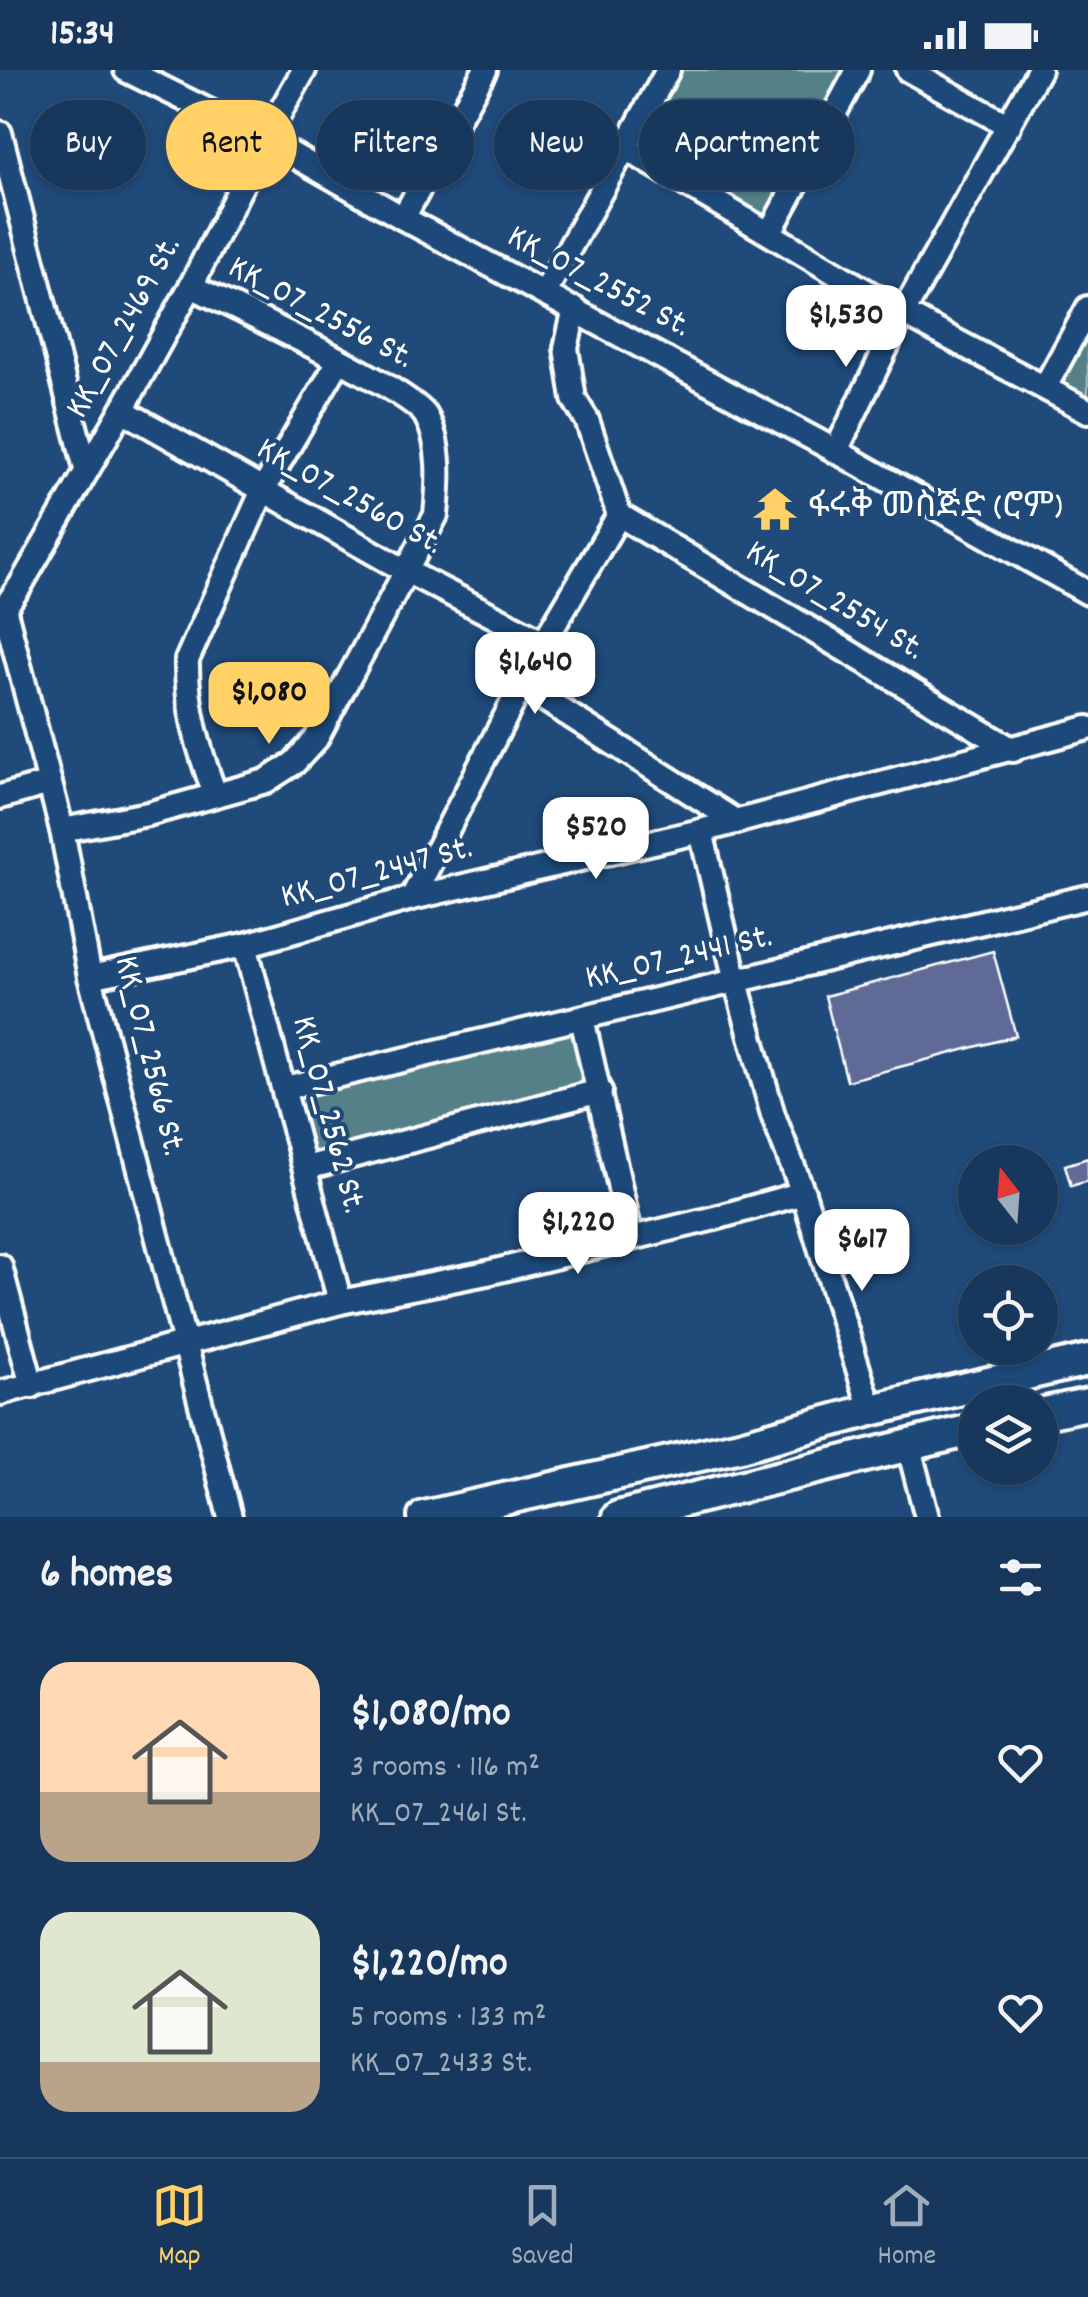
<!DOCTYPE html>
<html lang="en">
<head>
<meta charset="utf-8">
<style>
	:root { --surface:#17385c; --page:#203f62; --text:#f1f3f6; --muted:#9eacbb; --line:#365272; --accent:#ffd166 }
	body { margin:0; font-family:Dekko,"Noto Sans Ethiopic",sans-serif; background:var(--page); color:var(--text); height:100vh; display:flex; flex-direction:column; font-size:38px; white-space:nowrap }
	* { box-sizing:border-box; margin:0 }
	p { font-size:32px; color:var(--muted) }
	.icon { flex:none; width:55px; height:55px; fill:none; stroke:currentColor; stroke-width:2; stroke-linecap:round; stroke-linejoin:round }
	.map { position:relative; height:1447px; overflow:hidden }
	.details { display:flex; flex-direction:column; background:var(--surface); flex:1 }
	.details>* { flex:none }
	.top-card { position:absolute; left:30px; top:30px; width:1030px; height:90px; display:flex; gap:20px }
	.needle { width:65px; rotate:343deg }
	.fabs { position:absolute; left:958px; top:1075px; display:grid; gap:20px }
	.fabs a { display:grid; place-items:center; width:100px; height:100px; border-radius:50%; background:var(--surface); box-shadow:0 2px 8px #0004,0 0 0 2px var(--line); font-size:50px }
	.price { position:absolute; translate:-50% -85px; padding:0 22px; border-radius:20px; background:#fff; color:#222; font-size:32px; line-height:65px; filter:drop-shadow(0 2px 5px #0008) }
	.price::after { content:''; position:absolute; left:50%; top:60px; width:30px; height:22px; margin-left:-15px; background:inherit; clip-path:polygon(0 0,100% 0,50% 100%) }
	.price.on { background:var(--accent); color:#111 }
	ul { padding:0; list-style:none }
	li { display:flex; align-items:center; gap:30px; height:250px; padding:0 40px }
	li span { display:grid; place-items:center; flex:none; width:280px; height:200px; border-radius:30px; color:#555 }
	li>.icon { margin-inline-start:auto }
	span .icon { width:120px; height:120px; fill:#fffc; stroke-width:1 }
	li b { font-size:42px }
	h2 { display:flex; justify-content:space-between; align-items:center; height:120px; padding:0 40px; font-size:42px }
	.tag { padding:0 35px; border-radius:45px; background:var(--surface); box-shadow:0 2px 8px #0004,0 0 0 2px var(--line); font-size:35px; line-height:90px }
	.tag.on { background:var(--accent); color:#111 }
	.status { display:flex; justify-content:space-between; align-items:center; height:70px; padding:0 50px; background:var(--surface); direction:ltr }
	.status svg { height:28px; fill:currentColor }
	.tabs { display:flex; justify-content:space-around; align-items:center; height:140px; border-top:2px solid var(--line); background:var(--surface); font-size:28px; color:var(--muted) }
	.tabs a { display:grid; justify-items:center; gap:5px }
	.tabs .on { color:var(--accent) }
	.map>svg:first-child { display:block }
	.green { fill:#558088; stroke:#aac0c4; stroke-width:2.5 }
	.building { fill:#5e6b97; stroke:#fff; stroke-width:2.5 }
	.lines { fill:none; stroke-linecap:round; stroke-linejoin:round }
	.street-casing { stroke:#fff; stroke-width:30 }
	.secondary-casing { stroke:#fff; stroke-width:38 }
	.street { stroke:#1f4a7a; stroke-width:22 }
	.secondary { stroke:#1f4a7a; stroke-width:30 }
	.labels { text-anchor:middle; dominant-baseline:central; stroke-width:8; stroke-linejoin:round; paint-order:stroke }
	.street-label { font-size:35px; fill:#fff; stroke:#1f4a7a }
	.poi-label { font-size:35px; fill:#fff; stroke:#1f4a7a; text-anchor:start }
</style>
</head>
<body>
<div class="status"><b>15:34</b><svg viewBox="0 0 49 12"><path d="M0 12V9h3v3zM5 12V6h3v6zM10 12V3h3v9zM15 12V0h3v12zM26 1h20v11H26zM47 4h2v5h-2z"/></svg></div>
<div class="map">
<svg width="1088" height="1447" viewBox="0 0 1088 1447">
	<rect width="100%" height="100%" fill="#1f4a7a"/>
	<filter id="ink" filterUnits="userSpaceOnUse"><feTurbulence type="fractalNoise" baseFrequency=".01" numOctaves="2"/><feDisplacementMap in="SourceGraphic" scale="20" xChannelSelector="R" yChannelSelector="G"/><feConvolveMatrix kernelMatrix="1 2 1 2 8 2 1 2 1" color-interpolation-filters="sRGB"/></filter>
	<g filter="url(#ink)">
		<g class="green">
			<path d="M668,0H858L770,162L625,78Z"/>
			<path d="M1088,238V341L1045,317Z"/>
			<path d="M582,948L600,1021L306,1098L285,1018Z"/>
		</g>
		<g class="building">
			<path d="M993,881L1016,966L847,1011L825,926Z"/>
			<path d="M1088,1088V1111L1071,1116L1065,1095Z"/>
		</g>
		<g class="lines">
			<g class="street-casing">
				<g id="street">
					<path d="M126,0L265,69L403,148L836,381L1088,523"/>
					<path d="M908,0L1009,56"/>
					<path d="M0,63L86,399"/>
					<path d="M625,78L903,243L1088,341"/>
					<path d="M403,148L485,0"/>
					<path d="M770,162L858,0"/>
					<path d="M544,224L668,0"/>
					<path d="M575,239L566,278L574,329L587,350L619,445"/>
					<path d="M1045,317L1088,238"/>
					<path d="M122,340L404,500L544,572"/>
					<path d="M836,381L903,243L1039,0"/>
					<path d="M619,445L1013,680"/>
					<path d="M5,541L62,760L90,907L230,1447"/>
					<path d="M0,544L20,516L122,340L191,216L265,69L304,0"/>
					<path d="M522,615L737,752"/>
					<path d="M215,724C199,681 186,637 187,590L263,420L339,291"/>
					<path d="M0,727L50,713"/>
					<path d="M62,760L148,744L266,711L294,693L316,669L436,445C439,414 442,374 426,346C410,319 231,236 191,216"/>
					<path d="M701,761L736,912L773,1045L803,1123L871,1340"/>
					<path d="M412,828L544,572L619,445"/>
					<path d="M245,875L340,1232"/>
					<path d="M90,907L245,875L412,828L701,761L1088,658"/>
					<path d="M582,948L631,1167"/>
					<path d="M285,1018L1088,827"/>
					<path d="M306,1098L600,1021"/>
					<path d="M0,1196L32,1316"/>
					<path d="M0,1323L340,1232L487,1203L715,1148L803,1123"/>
					<path d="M908,1374L927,1447"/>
				</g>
			</g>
			<g class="secondary-casing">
				<g id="secondary">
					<path d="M1040,1344L1088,1334"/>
					<path d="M424,1447L740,1376L871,1340L1088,1290"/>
					<path d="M618,1447L975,1359"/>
				</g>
			</g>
			<use href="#street" class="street"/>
			<use href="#secondary" class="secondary"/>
		</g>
	</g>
	<defs>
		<g id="temple-bare" transform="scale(3.45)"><path d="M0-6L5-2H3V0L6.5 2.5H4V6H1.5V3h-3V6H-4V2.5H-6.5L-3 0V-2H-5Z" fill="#ffd166" stroke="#1f4a7a" stroke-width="2.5" paint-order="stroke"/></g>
	</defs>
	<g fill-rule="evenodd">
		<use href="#temple-bare" x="775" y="439"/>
	</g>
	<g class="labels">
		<g class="street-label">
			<text transform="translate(598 213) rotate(28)">KK_07_2552 St.</text>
			<text transform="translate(320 244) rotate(28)">KK_07_2556 St.</text>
			<text transform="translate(125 258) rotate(-61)">KK_07_2469 St.</text>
			<text transform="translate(349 428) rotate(29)">KK_07_2560 St.</text>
			<text transform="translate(834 532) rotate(31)">KK_07_2554 St.</text>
			<text transform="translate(377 804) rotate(-15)">KK_07_2447 St.</text>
			<text transform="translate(679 889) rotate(-13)">KK_07_2441 St.</text>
			<text transform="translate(148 986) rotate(76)">KK_07_2566 St.</text>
			<text transform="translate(327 1045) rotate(75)">KK_07_2562 St.</text>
		</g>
		<g class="poi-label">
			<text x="808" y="439">ፋሩቅ መስጅድ (ሮም)</text>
		</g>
	</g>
</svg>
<div class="fabs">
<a><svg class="needle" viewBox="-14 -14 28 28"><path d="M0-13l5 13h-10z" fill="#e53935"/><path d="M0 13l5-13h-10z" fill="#9eacbb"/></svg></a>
<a><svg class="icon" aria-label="locate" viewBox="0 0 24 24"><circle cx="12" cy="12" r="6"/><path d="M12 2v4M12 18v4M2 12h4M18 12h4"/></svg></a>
<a><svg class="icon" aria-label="layers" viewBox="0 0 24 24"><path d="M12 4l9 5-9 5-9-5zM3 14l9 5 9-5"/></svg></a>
</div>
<b class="price" style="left:846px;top:300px">$1,530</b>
<b class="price" style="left:535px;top:647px">$1,640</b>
<b class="price on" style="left:269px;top:677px">$1,080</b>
<b class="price" style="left:596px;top:812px">$520</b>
<b class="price" style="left:578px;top:1207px">$1,220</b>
<b class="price" style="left:862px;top:1224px">$617</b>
<div class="top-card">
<a class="tag">Buy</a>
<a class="tag on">Rent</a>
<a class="tag">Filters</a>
<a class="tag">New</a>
<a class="tag">Apartment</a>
</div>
</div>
<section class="details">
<h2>6 homes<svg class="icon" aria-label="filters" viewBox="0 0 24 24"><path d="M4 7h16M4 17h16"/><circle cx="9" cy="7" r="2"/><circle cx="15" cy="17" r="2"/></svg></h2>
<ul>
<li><span style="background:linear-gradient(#ffd9b3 65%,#b9a48a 0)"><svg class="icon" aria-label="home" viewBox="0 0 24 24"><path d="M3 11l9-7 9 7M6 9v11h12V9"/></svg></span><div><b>$1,080/mo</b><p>3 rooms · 116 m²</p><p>KK_07_2461 St.</p></div><svg class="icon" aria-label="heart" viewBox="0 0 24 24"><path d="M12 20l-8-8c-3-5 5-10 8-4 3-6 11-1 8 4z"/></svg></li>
<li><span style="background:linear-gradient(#dfe7d0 75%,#b9a48a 0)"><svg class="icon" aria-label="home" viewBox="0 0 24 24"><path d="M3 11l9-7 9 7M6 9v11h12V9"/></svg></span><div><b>$1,220/mo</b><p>5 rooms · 133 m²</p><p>KK_07_2433 St.</p></div><svg class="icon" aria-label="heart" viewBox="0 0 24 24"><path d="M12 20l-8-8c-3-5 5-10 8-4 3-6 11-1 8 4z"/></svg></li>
</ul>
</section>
<nav class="tabs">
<a class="on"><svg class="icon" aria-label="map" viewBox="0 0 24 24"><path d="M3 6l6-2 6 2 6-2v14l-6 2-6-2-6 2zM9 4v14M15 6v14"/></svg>Map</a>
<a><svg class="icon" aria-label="saved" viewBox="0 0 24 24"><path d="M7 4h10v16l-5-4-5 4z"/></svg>Saved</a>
<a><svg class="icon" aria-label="home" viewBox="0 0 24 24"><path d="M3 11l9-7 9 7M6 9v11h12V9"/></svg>Home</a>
</nav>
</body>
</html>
